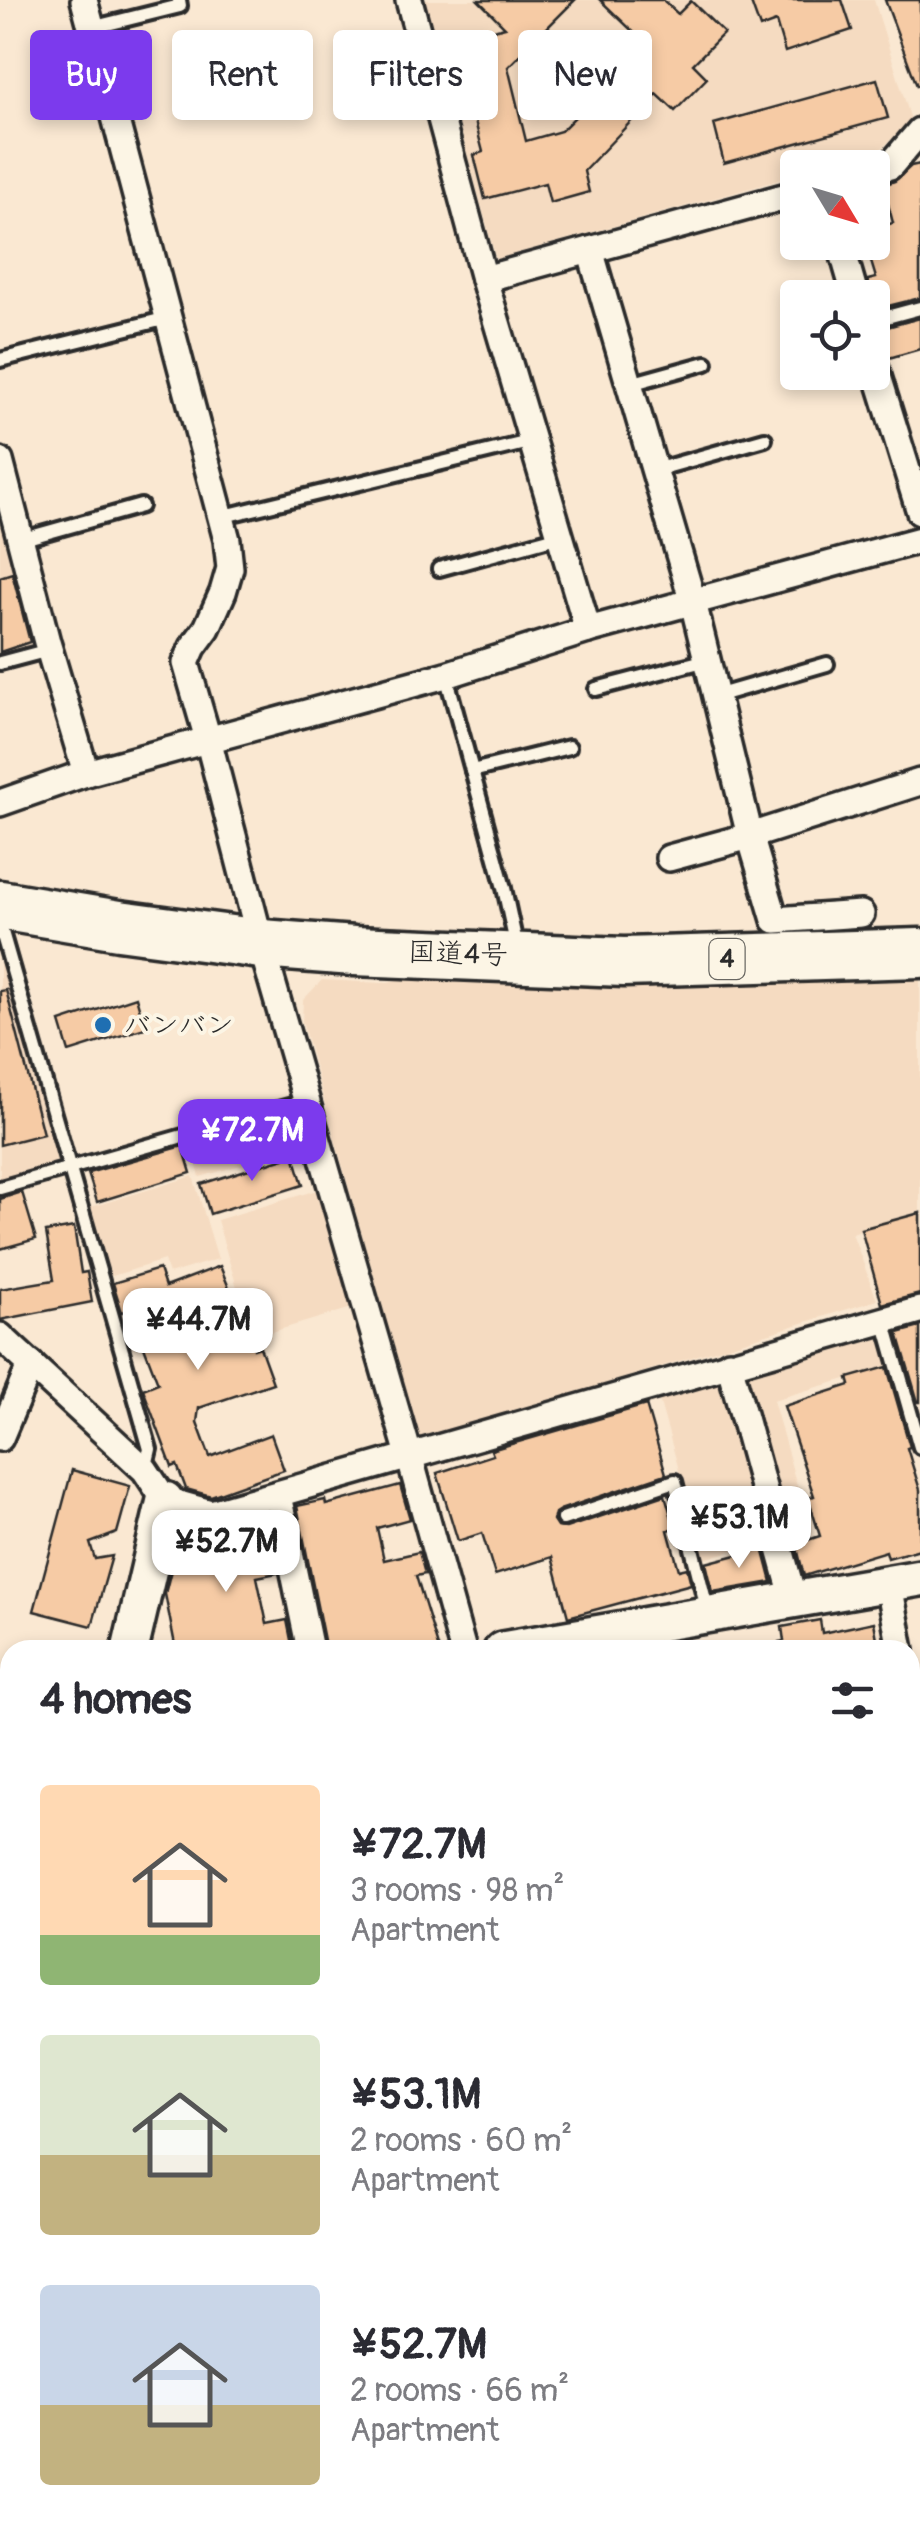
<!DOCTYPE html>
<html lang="en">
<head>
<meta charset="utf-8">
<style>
	:root { --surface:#fff; --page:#f7f7f7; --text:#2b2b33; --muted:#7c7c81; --accent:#7c3aed }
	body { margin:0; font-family:Pangolin,"Klee One",sans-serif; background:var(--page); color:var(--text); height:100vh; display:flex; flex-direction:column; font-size:38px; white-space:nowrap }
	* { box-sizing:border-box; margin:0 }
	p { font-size:32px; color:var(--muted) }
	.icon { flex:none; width:55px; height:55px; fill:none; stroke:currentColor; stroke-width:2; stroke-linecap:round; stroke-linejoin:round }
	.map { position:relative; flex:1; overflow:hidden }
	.sheet { position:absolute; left:0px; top:1640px; width:920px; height:890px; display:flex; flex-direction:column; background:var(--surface); border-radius:30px 30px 0 0; box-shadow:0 5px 15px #0003 }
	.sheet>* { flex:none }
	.banner { position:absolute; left:30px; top:30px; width:860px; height:90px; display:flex; gap:20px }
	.needle { width:65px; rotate:128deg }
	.buttons { position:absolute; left:780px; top:150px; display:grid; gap:20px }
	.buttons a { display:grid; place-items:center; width:110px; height:110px; border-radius:10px; background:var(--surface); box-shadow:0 5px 15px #0003; font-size:50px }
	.price { position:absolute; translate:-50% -85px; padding:0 22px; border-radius:20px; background:#fff; color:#222; font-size:32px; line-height:65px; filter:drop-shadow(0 2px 5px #0008) }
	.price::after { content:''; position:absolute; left:50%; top:60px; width:30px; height:22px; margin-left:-15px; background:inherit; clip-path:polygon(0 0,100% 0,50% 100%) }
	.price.selected { background:var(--accent); color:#fff }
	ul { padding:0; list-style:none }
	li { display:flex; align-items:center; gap:30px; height:250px; padding:0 40px }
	li span { display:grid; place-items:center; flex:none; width:280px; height:200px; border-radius:10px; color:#555 }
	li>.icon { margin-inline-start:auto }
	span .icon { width:120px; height:120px; fill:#fffc; stroke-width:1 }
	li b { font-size:42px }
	h2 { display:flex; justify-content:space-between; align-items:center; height:120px; padding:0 40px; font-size:42px }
	.tag { padding:0 35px; border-radius:10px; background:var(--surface); box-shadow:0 5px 15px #0003; font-size:35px; line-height:90px }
	.tag.selected { background:var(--accent); color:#fff }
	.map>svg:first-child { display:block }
	.built { fill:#f5dbc1 }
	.building { fill:#f6cba5; stroke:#2b2b2b; stroke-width:2.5 }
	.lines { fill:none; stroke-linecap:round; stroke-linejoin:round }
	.lane-casing { stroke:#2b2b2b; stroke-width:20 }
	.street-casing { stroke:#2b2b2b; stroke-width:32 }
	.secondary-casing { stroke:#2b2b2b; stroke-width:42 }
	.highway-casing { stroke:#2b2b2b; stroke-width:55 }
	.lane { stroke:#fcf5e5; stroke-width:12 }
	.street { stroke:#fcf5e5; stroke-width:25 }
	.secondary { stroke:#fcf5e5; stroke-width:35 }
	.highway { stroke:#fcf5e5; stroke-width:48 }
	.poi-dot { fill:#1f6fb2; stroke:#fcf5e5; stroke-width:4 }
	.labels { text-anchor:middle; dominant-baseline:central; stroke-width:8; stroke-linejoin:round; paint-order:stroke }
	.shield { fill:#fcf5e5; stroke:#6a6863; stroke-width:2.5 }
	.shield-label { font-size:25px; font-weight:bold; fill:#2b2b2b }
	.street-label { font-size:28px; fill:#2b2b2b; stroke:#fcf5e5 }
	.poi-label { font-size:28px; fill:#2b2b2b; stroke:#fcf5e5; text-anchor:start }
</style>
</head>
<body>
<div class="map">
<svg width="920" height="2530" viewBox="0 0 920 2530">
	<rect width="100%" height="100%" fill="#fae8d2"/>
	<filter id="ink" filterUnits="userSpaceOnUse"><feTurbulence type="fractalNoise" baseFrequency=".01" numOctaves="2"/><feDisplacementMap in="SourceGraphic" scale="20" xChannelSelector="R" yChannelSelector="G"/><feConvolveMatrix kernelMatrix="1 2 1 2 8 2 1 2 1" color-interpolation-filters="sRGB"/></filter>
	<g filter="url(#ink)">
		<g class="built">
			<path d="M425,0H874L911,120L877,153L826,167L798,168L797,175L496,259Z"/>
			<path d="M0,483L47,642L0,656Z"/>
			<path d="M0,954L61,1162L0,1178Z"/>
			<path d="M417,976L670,986L920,976V1211L852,1233L877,1300L420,1441L302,1022L303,1000L322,980L382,983Z"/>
			<path d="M296,1111L306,1146L200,1177L190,1142Z"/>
			<path d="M193,1176L218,1259L169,1274L164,1260L109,1277L88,1208Z"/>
			<path d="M317,1190L352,1308L252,1338L217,1220Z"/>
			<path d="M880,1328L891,1366L773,1400L809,1529L787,1535L740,1369Z"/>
			<path d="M720,1381L765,1541L704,1559L659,1399Z"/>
		</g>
		<g class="building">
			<path d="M478,0H575L508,67L526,141L561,131L647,45L600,0H663L678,14L691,1L724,33L693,64L707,78L675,111L657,94L584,171L589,192L550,203L545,183L485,199L474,155L483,152L454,40L505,27Z"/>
			<path d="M750,0H842L852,30L785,52L776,22L760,28Z"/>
			<path d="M885,0H920V85L917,86Z"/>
			<path d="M877,79L888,118L724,163L714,124Z"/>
			<path d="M920,164V298L872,310V298L868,280L876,278L865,242H872V229L893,223L883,185L895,181L911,166Z"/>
			<path d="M920,318V349L889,358L884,346L880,343L876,330Z"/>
			<path d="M12,573L30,642L0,652V577Z"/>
			<path d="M6,990L43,1134L0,1145V991Z"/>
			<path d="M136,997L145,1028L69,1052L60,1022Z"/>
			<path d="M183,1146L191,1173L97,1202L88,1173Z"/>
			<path d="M294,1155L303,1185L210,1214L201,1184Z"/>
			<path d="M22,1192L36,1239L0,1249V1199Z"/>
			<path d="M920,1213V1294L882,1304L861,1229Z"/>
			<path d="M74,1227L81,1273L87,1272L92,1302L0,1320V1289L54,1280L46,1232Z"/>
			<path d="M220,1266L254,1349L260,1347L273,1383L199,1408L197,1422L210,1457L271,1434L284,1470L211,1496L186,1489L177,1465L172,1467L143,1389L158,1383L130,1310L122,1312L113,1283L159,1269L165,1287Z"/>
			<path d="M920,1327V1402H918L898,1333Z"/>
			<path d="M887,1367L910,1447L907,1448L920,1490V1549L888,1558L886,1551L804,1576L796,1544L820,1536L808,1498L814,1496L784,1406L850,1385L848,1378Z"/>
			<path d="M646,1405L666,1474L560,1510L555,1513L553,1521L557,1527L566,1528L665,1495L675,1528L668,1530L679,1570L687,1568L691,1584L568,1617L552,1557L495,1575L482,1533L458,1541L437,1473L493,1455L491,1450Z"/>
			<path d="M72,1470L130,1486L117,1533L90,1543L95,1559L112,1556L92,1626L34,1611Z"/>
			<path d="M400,1485L410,1519L377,1528L384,1560L419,1552L425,1574L416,1576L439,1650H326L297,1506L325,1500L326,1505Z"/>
			<path d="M267,1520L277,1573L257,1577L267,1624L287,1620L293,1650H284V1645L260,1650H176L165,1594L171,1570L207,1562L201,1535Z"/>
			<path d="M763,1548L772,1582L713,1592L706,1563Z"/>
			<path d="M820,1620L822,1633L874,1622L879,1650H780L779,1642L784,1641L782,1627Z"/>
		</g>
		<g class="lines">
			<g class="lane-casing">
				<g id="lane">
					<path d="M91,28L180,6L179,0"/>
					<path d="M872,321L920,308"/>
					<path d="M0,360L168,318"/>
					<path d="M630,384L706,363"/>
					<path d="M655,470L765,439"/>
					<path d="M220,517L533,441"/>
					<path d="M20,540L141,506"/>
					<path d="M439,569L560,536"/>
					<path d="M0,663L49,650"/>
					<path d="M446,675L504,888L517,948"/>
					<path d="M596,689L707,660"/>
					<path d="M716,696L827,664"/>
					<path d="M472,771L569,747"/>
					<path d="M0,925L150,1449L145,1470"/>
					<path d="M0,1188L306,1101"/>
					<path d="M884,1320L920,1447"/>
					<path d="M563,1519L675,1481L708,1612"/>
					<path d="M0,1709L10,1711"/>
				</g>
			</g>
			<g class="street-casing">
				<g id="street">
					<path d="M84,0L227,540L230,568L223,592L207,628L193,647L186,663L208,739L261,944L409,1455L463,1650"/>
					<path d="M409,0L484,279L588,630"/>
					<path d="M872,171L890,166L920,131"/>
					<path d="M840,242L856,298"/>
					<path d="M590,250L693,602L750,836L669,858"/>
					<path d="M484,279L798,193"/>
					<path d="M872,357L920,512"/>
					<path d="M0,461L47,642L86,773"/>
					<path d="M0,803L86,773L446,675L588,630L920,540"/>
					<path d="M861,914L775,920L750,836L920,782"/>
					<path d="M0,1336L145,1470L165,1500L211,1513L920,1310"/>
					<path d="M729,1363L794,1600"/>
					<path d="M0,1438L31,1364"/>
					<path d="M278,1495L310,1650"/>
					<path d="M889,1584L901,1650"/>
					<path d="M910,1702L920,1758"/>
					<path d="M0,1812L10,1806"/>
					<path d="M0,2388L10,2393"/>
					<path d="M28,2530L41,2520"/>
				</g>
			</g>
			<g class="secondary-casing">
				<g id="secondary">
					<path d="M130,1650L165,1500"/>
					<path d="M502,1650L920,1578"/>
					<path d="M0,2082L10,2060"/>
					<path d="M910,2145L920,2148"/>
					<path d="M910,2511L920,2516"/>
					<path d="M656,2530L657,2520"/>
				</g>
			</g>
			<g class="highway-casing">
				<path id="highway" d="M0,905L119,925L261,944L354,951L624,962L920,953"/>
			</g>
			<use href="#lane" class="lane"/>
			<use href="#street" class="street"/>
			<use href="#secondary" class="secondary"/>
			<use href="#highway" class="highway"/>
		</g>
	</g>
	<circle class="poi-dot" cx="103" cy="1025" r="10"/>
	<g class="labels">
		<rect class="shield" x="709.5" y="939" width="35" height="40" rx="8"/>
		<g class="shield-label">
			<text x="727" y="959">4</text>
		</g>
		<g class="street-label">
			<text transform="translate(458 954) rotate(2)">国道4号</text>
		</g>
		<g class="poi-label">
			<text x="123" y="1025">バンバン</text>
		</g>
	</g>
</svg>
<div class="buttons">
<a><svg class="needle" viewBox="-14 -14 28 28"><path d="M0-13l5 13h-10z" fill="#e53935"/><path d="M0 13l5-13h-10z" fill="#7c7c81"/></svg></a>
<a><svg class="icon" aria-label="locate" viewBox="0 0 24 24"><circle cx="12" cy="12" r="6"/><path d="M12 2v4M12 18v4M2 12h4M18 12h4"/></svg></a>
</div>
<b class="price selected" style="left:252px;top:1184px">¥72.7M</b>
<b class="price" style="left:198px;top:1373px">¥44.7M</b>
<b class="price" style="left:739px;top:1571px">¥53.1M</b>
<b class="price" style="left:226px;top:1595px">¥52.7M</b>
<div class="banner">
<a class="tag selected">Buy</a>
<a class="tag">Rent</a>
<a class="tag">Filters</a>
<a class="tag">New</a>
</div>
<section class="sheet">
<h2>4 homes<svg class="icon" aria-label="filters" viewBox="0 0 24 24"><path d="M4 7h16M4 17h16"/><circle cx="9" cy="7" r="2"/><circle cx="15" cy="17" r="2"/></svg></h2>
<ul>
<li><span style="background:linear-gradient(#ffd9b3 75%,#8fb573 0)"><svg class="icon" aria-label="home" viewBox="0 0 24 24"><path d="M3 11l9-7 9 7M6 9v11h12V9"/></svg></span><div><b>¥72.7M</b><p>3 rooms · 98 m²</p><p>Apartment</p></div></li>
<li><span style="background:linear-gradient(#dfe7d0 60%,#c2b280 0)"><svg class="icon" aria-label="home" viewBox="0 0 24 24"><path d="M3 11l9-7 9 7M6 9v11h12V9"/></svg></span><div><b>¥53.1M</b><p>2 rooms · 60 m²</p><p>Apartment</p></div></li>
<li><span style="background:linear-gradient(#c9d6e8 60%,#c2b280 0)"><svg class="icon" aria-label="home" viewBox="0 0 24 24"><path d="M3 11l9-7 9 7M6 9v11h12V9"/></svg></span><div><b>¥52.7M</b><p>2 rooms · 66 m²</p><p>Apartment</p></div></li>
</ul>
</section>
</div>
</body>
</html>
